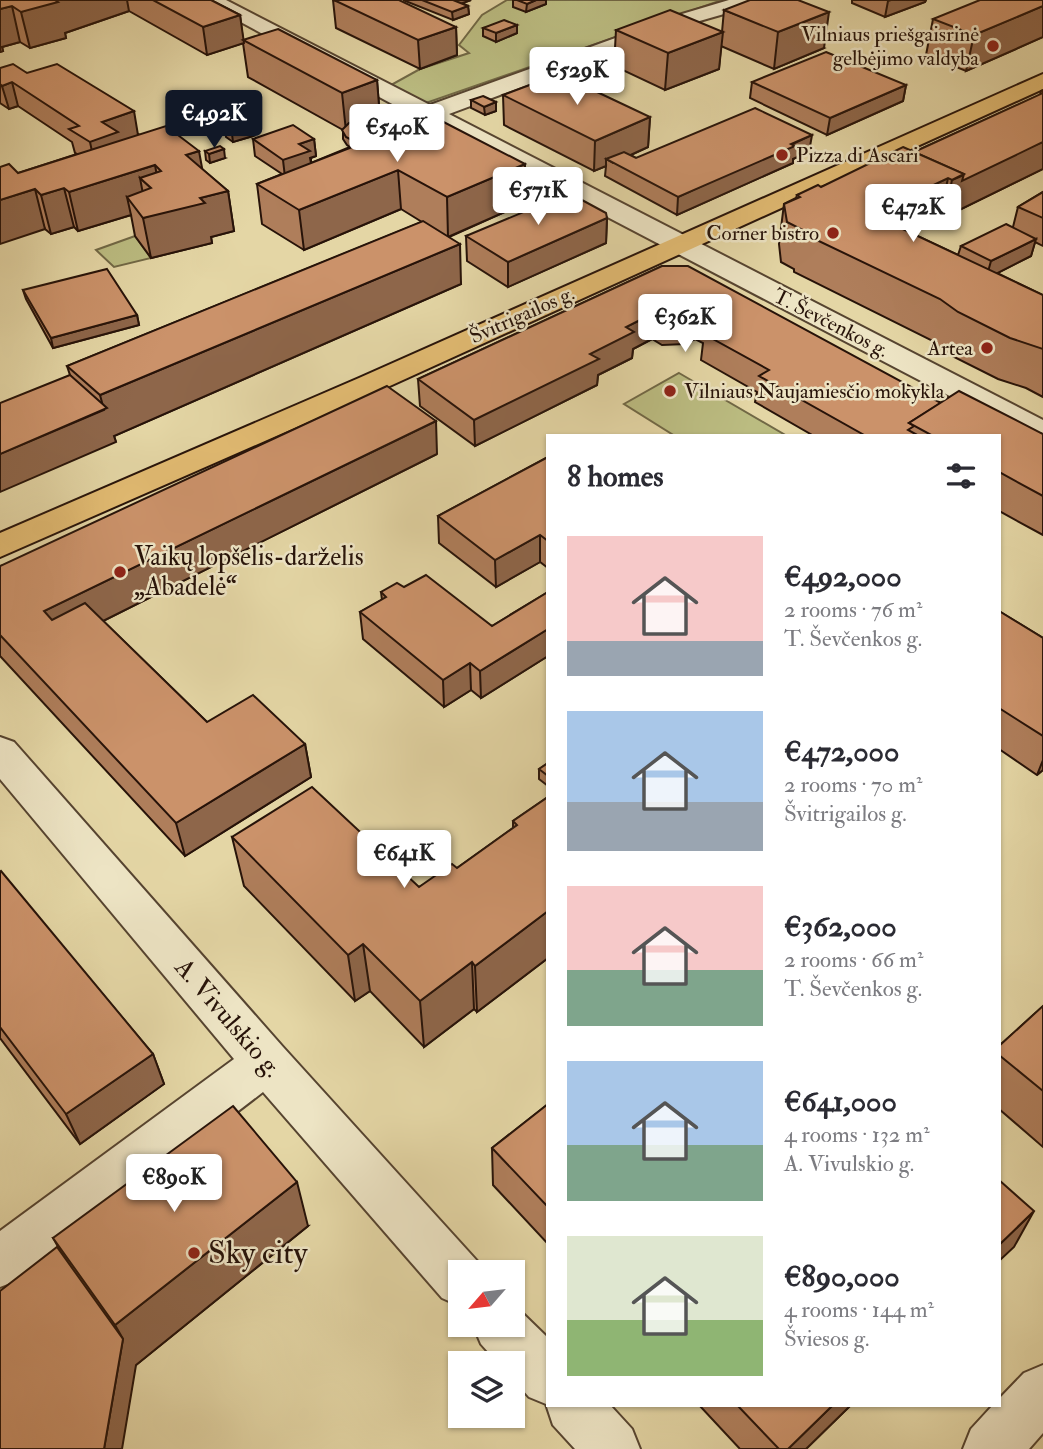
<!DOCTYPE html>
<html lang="en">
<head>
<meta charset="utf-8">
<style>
	:root { --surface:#fff; --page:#f7f7f7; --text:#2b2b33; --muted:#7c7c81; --accent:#111827 }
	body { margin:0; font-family:"IM FELL Double Pica",serif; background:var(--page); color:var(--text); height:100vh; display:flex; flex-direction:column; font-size:26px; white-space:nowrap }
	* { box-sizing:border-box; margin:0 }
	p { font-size:23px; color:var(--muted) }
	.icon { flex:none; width:38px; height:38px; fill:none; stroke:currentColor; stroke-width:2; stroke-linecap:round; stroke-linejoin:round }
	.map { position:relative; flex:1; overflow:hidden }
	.drawer { position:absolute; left:546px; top:434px; width:455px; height:973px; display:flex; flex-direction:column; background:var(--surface); border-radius:0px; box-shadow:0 2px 5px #0004 }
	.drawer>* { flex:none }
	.needle { width:46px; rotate:242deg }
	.fabs { position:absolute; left:448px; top:1260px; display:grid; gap:14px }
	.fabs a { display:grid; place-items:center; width:77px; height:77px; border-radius:0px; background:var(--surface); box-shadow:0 2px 5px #0004; font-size:35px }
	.price { position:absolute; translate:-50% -60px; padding:0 16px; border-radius:7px; background:#fff; color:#222; font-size:23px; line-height:46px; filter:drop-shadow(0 2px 4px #0008) }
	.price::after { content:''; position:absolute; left:50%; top:42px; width:21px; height:16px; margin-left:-10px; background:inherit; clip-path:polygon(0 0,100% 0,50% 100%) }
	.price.current { background:var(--accent); color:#fff }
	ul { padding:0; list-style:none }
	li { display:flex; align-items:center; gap:21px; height:175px; padding:0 21px }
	li span { display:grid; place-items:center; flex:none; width:196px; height:140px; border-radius:0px; color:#555 }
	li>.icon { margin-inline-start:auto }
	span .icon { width:84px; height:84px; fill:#fffc; stroke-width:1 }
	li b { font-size:30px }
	h2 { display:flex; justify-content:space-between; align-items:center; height:84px; padding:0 21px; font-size:30px }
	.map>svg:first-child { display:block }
	.green { fill:#bbbc81; stroke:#716845; stroke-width:2 }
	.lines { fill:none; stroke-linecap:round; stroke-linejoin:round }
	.minor-casing { stroke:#564430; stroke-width:4 }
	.primary-casing { stroke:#271309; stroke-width:4 }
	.minor { fill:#ede4c4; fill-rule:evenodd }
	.primary { fill:#e2bb72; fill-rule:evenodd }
	.wall { fill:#af7e5b; stroke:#271309; stroke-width:2 }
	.shaded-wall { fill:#8e664a; stroke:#271309; stroke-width:2 }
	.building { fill:#cb926a; stroke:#271309; stroke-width:2 }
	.poi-dot { fill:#8f2418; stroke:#ede4c4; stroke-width:2.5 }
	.labels { text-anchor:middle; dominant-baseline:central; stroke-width:5; stroke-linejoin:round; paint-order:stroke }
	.far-poi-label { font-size:21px; fill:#271309; stroke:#ede4c4; text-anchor:end }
	.far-street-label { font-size:21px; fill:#271309; stroke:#ede4c4 }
	.poi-label { font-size:26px; fill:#271309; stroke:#ede4c4; text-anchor:start }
	.street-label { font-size:26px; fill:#271309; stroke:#ede4c4 }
	.near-poi-label { font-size:32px; fill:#271309; stroke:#ede4c4; text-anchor:start }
</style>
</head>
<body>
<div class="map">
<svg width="1043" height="1449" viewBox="0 0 1043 1449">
	<rect width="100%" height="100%" fill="#e4d6a5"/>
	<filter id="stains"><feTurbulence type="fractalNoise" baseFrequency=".00286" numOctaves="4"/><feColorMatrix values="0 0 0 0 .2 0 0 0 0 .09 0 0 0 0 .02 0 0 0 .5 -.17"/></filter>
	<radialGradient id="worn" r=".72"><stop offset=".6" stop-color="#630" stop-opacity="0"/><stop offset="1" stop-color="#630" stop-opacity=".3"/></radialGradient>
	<g class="green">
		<path d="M507,0H722L426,103L391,85L420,69L469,53L459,45L482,15Z"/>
		<path d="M135,236L151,258L114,267L96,250Z"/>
		<path d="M679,373L787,436H675L624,404Z"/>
	</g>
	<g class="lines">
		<g class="minor-casing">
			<g id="minor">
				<path d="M200,0H226L430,105L682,14L729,0H762L759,4L696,22L449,114L1043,420V441L1032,439L420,119Z"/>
				<path d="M0,737L14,742L283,1047L478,1262L483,1272H460V1306L442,1298L263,1092L18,1280L0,1287V1231L234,1059L0,779Z"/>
				<path d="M513,1304L548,1338V1405H610L632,1429L640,1449H575L553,1425L546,1404L529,1397L513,1379V1363H498L481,1344L473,1325H513Z"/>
				<path d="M1043,1365V1433L1029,1449H963L971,1429L993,1405H999V1399L1024,1373Z"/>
			</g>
		</g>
		<g class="primary-casing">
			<path id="primary" d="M1043,74V89L381,390L0,557V533L359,378Z"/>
		</g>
		<use href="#minor" class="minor"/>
		<use href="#primary" class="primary"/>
	</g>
	<g class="wall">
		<path d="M0,0H211L240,15L243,40L377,80L380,118L377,119L525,203L449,237L461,284L114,436L116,442L70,375L67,366L422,222L401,209L304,250L262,224L257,184L282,174L255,156L253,139H314L316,156L311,158V163L350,147L347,145L343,139V130L248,77L243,43L207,55L129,11L65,33L66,38L30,48L20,42L2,47L3,51L0,52Z"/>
		<path d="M333,0L456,27L457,55L420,69L336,28Z"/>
		<path d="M403,0H471L462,3L468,6L469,14L453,20Z"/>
		<path d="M513,0H546V4L526,12L513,7Z"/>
		<path d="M852,0H926L925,2L885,17L852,3Z"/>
		<path d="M1043,0V37L966,71L926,55L933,19Z"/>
		<path d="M724,10L824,48L774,69L721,46L719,69L665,90L614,66L616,30L722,32Z"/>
		<path d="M517,25V33L496,42L483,36V28Z"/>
		<path d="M0,68L27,73L202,169L228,191L234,231L211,237L212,243L151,258L135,236L131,215L78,231L74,227L51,234L45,229L18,173L77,154L75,153L72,142L18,106L9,109L0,103Z"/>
		<path d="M752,82L906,85L903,101L827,135L750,98Z"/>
		<path d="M1043,90V169L955,212L954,214L944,219L940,217L909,232L958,255L961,246L1013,227L1018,207L1043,192V246L1035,242L1031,256L997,273L1043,295V397L1026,388L998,379L948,354L931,340L794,272V269L781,262L779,244L784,204L796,198L797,195L821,187L914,152L1040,95L1041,91Z"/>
		<path d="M503,95L650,117L648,147L631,155L636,158L809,152L793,159V163L677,215L605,176L606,166L594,171L504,125Z"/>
		<path d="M471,100L496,102V111L485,115L471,108Z"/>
		<path d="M225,129L253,136L233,142L226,137Z"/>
		<path d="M205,151L225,158L210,163L206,160Z"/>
		<path d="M607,218L606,243L508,287L467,261L466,236Z"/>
		<path d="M662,266L941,403L1043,434V535L999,511V436H814L755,402L757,392L701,360L703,343L695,339L685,344L662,345L652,339L633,349L632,358L598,375L597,385L475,446L420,406L418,379Z"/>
		<path d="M23,290L137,315L139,325L53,348L26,299Z"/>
		<path d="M437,454L103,621L207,722L305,744L311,777L185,856L0,656V566Z"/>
		<path d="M548,457V568L540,562L496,587L439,543L438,516Z"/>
		<path d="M404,587L492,626L548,592V656L481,698L471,690L444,707L363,639L360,612L382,600L381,592Z"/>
		<path d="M999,611L1043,638V770L1037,775L999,749Z"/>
		<path d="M548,763V786L539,779V769Z"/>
		<path d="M548,797V958L477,1012L474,1009L424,1047L370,991L355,1001L244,886L232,837L419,887L457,868L513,828V821Z"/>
		<path d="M0,872L153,1054L164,1084L80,1144L0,1038Z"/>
		<path d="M1043,1006V1147L999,1109V1046Z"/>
		<path d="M548,1104V1244L493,1185L492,1148Z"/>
		<path d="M308,1226L136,1365L61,1252L53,1238Z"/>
		<path d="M699,1405H851L806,1449H740Z"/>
	</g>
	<g class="shaded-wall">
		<path d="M53,0H127L129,11L65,33L66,38L30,48L21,12Z"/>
		<path d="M452,0H471L452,7Z"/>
		<path d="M536,0H546V4L526,12L527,4Z"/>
		<path d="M891,0H926L925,2L885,17L888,1Z"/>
		<path d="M12,6L20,42L2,47L3,51L0,52V9Z"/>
		<path d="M468,6L469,14L453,20L452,12Z"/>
		<path d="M1043,6V37L966,71L974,35Z"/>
		<path d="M829,12L824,48L774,69L778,32Z"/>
		<path d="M240,15L244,43L207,55L203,27Z"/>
		<path d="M517,25V33L496,42V33Z"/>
		<path d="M456,27L457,55L420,69L418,40Z"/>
		<path d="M723,32L719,69L665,90L668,53Z"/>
		<path d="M377,80L380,118L346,131L342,93Z"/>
		<path d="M12,82L18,106L9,109L2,86Z"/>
		<path d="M906,85L903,101L827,135L830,118Z"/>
		<path d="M496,102V111L485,115L484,107Z"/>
		<path d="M134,111L138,135L95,166L90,142L102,122Z"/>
		<path d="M650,117L648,147L613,163L606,159V166L594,171L595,141Z"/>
		<path d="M251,128L253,136L233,142L232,134Z"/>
		<path d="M812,135L809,152L793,159V163L677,215L678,197Z"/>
		<path d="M314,139L316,156L310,158L312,168L285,177L283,160L299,144Z"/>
		<path d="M1043,142V169L955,212L954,214L944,219L952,180Z"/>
		<path d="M224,149L225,158L210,163L209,154Z"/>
		<path d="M199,151L206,190L186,155Z"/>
		<path d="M525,164V203L448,237L447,197Z"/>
		<path d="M155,165L162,205L151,188L140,178L146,210L127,197L131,215L78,231L69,192Z"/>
		<path d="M398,170L401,209L304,250L299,210Z"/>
		<path d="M948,178L940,217L867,253L874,213Z"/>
		<path d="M64,188L74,227L51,234L41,195Z"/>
		<path d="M35,189L45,229L0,244V200Z"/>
		<path d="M228,191L234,231L211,237L212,243L151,258L143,218L200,198Z"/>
		<path d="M607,218L606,243L508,287V262Z"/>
		<path d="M1036,239L1031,256L986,279L991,261Z"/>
		<path d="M460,244L461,284L114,436L116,442L0,492V454L104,410L100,395Z"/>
		<path d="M654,313L652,339L633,349L632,358L598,375L597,385L475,446L474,420L590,354L626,327Z"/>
		<path d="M698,313L695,339L685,344L688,318Z"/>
		<path d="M137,315L139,325L53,348L51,338Z"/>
		<path d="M436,421L437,454L55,645L44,611Z"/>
		<path d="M540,535V562L496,587L495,560Z"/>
		<path d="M548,629V656L481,698L480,671Z"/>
		<path d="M470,663L471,690L444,707L443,680Z"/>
		<path d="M305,744L311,777L185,856L176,823Z"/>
		<path d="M1043,760V770L1037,775Z"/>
		<path d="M548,911V958L477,1012L475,966Z"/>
		<path d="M363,944L370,991L355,1001L348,955Z"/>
		<path d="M472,962L474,1009L424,1047L420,1001Z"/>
		<path d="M153,1054L164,1084L80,1144L66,1114Z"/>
		<path d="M297,1182L308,1226L136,1365L122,1449H104L123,1339L115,1325Z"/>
		<path d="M1034,1211L1014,1247L999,1261V1245Z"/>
		<path d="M833,1405H851L806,1449H788Z"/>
	</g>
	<g class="building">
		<path d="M0,0H55L58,2L21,12L12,6L0,9Z"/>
		<path d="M153,0H211L240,15L203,27Z"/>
		<path d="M334,0H399L456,27L418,40Z"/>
		<path d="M422,0H453L468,6L452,12Z"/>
		<path d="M517,0H536L527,4Z"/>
		<path d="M750,0H798L829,12L778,32L724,10Z"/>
		<path d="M980,0H1043V6L974,35L933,19Z"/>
		<path d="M670,10L723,32L668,53L616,30Z"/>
		<path d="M504,20L517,25L496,33L483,28Z"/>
		<path d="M278,29L377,80L342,93L243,40Z"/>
		<path d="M826,52L906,85L830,118L752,82Z"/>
		<path d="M13,64L27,73L57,64L134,111L102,122L118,132L90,142L69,129L79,126L12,82L2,86L0,84V68Z"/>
		<path d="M559,74L650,117L595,141L503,95Z"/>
		<path d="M1043,93V142L962,181L964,174L914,152Z"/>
		<path d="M483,96L496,102L484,107L471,100Z"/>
		<path d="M755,108L812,135L791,144L795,146L678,197L606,159L624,152L636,158Z"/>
		<path d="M432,116L525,164L447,197L398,170L299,210L257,184Z"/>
		<path d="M372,118L386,120L400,128L382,135L368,128L366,132L376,137L359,144L346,137L342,130L349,123Z"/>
		<path d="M244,123L251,128L232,134L225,129Z"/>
		<path d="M293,125L314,139L299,144L310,151L283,160L253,139Z"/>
		<path d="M166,126L199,151L186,155L228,191L200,198L205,203L143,218L127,197L151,188L140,178L161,171L155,165L69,192L64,188L41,195L35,189L0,200V167L9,164L18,173Z"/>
		<path d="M220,146L224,149L209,154L205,151Z"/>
		<path d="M903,147L964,174L952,180L948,178L874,213L875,216L1043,295V349L1010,338L958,312L940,299L800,232L803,230L787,222L784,204L800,197L797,195L818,185L821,187Z"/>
		<path d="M1043,192V218L1018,207Z"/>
		<path d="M569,193L606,213L607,218L508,262L466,236Z"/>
		<path d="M423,221L460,244L100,395L67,366Z"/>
		<path d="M1006,224L1036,239L991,261L961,246Z"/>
		<path d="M662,266H688L941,403L909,423L914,426L908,430L919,436H866L759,376L769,370L704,334L721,325L698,313L688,318L664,319L654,313L626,327L634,332L590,354L599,359L474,420L418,379Z"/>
		<path d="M107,269L137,315L51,338L23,290Z"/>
		<path d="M70,375L107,408L0,454V403Z"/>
		<path d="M387,386L436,421L44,611L52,620L85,603L207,722L253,695L305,744L176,823L0,635V566Z"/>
		<path d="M959,391L1043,434V496L999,472V436H933L909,423Z"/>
		<path d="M548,457V541L540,535L495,560L438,516Z"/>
		<path d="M426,575L492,626L548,592V629L480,671L470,663L443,680L360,612L386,597L381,592L397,583L404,587Z"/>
		<path d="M999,611L1043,638V736L999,708Z"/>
		<path d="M548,763V776L539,769Z"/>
		<path d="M312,787L419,887L452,864L457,868L517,825L513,821L548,797V911L475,966L472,962L420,1001L363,944L348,955L232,837Z"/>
		<path d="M1,871L153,1054L66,1114L0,1027V872Z"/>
		<path d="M1043,1006V1091L999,1055V1046Z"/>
		<path d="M548,1104V1207L492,1148Z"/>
		<path d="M233,1106L297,1182L115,1325L53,1238Z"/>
		<path d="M999,1180L1034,1211L999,1245Z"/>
		<path d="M57,1247L123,1339L104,1449H0V1291Z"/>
		<path d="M737,1405H833L788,1449H779Z"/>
	</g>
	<g class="poi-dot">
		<circle cx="993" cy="46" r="7"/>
		<circle cx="782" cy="155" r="7"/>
		<circle cx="833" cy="233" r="7"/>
		<circle cx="987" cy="348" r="7"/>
		<circle cx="670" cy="391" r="7"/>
		<circle cx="120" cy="572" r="7"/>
		<circle cx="194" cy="1253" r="7"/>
	</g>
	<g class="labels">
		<g class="far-poi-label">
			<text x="979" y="34">Vilniaus priešgaisrinė<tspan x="979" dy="24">gelbėjimo valdyba</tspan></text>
			<text x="796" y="155" text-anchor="start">Pizza di Ascari</text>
			<text x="819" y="233">Corner bistro</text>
			<text x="973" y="348">Artea</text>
			<text x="684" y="391" text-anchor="start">Vilniaus Naujamiesčio mokykla</text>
		</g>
		<g class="far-street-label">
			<text transform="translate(522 315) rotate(-24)">Švitrigailos g.</text>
			<text transform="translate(831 323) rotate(27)">T. Ševčenkos g.</text>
		</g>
		<g class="poi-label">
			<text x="134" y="557">Vaikų lopšelis-darželis<tspan x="134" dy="30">„Abadelė“</tspan></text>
		</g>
		<g class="street-label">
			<text transform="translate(228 1018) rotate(49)">A. Vivulskio g.</text>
		</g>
		<g class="near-poi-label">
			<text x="208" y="1253">Sky city</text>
		</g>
	</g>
	<rect width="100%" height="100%" filter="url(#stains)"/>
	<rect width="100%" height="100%" fill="url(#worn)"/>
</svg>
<div class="fabs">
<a><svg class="needle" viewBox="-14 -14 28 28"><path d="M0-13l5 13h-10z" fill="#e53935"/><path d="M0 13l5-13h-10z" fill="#7c7c81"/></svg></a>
<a><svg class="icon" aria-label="layers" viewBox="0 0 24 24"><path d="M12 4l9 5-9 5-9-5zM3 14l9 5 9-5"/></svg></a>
</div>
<b class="price" style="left:577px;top:107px">€529K</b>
<b class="price current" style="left:214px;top:150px">€492K</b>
<b class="price" style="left:397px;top:164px">€540K</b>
<b class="price" style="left:538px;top:227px">€571K</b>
<b class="price" style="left:913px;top:244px">€472K</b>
<b class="price" style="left:685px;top:354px">€362K</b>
<b class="price" style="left:404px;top:890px">€641K</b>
<b class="price" style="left:174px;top:1214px">€890K</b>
<section class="drawer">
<h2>8 homes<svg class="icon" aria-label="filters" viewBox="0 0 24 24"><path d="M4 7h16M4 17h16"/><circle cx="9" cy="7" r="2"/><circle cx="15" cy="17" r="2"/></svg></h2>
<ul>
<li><span style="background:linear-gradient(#f6c9c9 75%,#9aa5b1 0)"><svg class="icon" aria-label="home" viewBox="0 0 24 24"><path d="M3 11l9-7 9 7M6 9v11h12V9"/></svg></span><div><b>€492,000</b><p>2 rooms · 76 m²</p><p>T. Ševčenkos g.</p></div></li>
<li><span style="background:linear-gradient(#a9c7e8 65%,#9aa5b1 0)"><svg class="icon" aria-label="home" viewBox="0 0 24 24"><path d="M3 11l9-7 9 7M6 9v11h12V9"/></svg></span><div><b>€472,000</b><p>2 rooms · 70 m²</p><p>Švitrigailos g.</p></div></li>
<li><span style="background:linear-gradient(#f6c9c9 60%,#7fa58c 0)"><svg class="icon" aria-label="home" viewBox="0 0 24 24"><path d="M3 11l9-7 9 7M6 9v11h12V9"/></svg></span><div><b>€362,000</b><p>2 rooms · 66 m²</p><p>T. Ševčenkos g.</p></div></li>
<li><span style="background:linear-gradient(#a9c7e8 60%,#7fa58c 0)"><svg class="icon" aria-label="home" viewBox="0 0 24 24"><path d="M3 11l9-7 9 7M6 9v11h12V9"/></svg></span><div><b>€641,000</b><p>4 rooms · 132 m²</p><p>A. Vivulskio g.</p></div></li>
<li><span style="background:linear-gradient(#dfe7d0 60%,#8fb573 0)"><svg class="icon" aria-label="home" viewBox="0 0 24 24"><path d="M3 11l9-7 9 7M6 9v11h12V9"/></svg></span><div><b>€890,000</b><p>4 rooms · 144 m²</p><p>Šviesos g.</p></div></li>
</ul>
</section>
</div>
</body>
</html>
